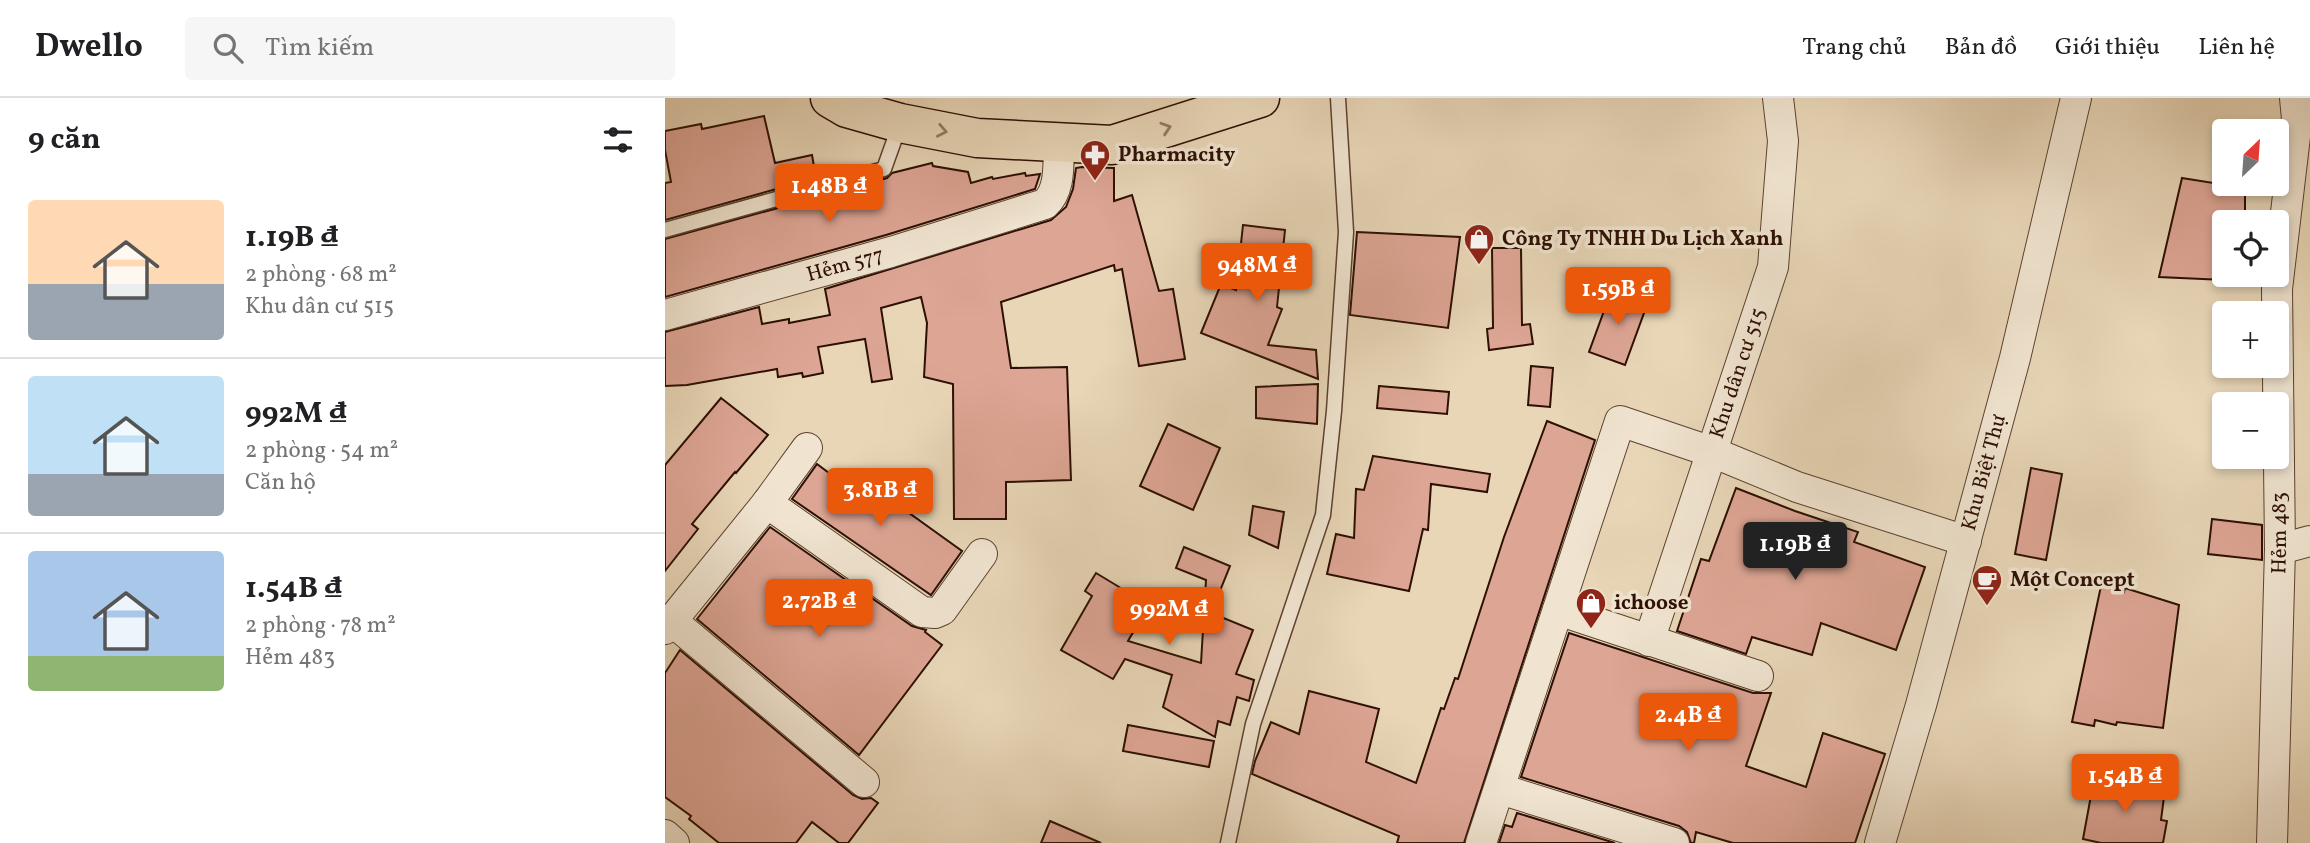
<!DOCTYPE html>
<html lang="vi">
<head>
<meta charset="utf-8">
<style>
	:root { --surface:#fff; --page:#f6f6f6; --text:#202124; --muted:#757577; --line:#e0e0e0; --accent:#ea580c }
	body { margin:0; font-family:Vollkorn,serif; background:var(--page); color:var(--text); height:100vh; display:flex; flex-direction:column; font-size:26px; white-space:nowrap }
	* { box-sizing:border-box; margin:0 }
	p { font-size:23px; color:var(--muted) }
	.icon { flex:none; width:38px; height:38px; fill:none; stroke:currentColor; stroke-width:2; stroke-linecap:round; stroke-linejoin:round }
	.map { position:relative; flex:1; overflow:hidden }
	.details { display:flex; flex-direction:column; background:var(--surface); width:665px }
	.details>* { flex:none }
	.needle { width:46px; rotate:25deg }
	.fabs { position:absolute; left:1547px; top:21px; display:grid; gap:14px }
	.fabs a { display:grid; place-items:center; width:77px; height:77px; border-radius:7px; background:var(--surface); box-shadow:0 4px 10px #0003; font-size:35px }
	.price { position:absolute; translate:-50% -60px; padding:0 16px; border-radius:7px; background:var(--accent); color:#fff; font-size:23px; line-height:46px; filter:drop-shadow(0 2px 4px #0008) }
	.price::after { content:''; position:absolute; left:50%; top:42px; width:21px; height:16px; margin-left:-10px; background:inherit; clip-path:polygon(0 0,100% 0,50% 100%) }
	.price.active { background:#222; color:#fff }
	ul { padding:0; list-style:none }
	li { display:flex; align-items:center; gap:21px; height:175px; padding:0 28px }
	li+li { border-top:2px solid var(--line) }
	li span { display:grid; place-items:center; flex:none; width:196px; height:140px; border-radius:7px; color:#555 }
	li>.icon { margin-inline-start:auto }
	span .icon { width:84px; height:84px; fill:#fffc; stroke-width:1 }
	li b { font-size:30px }
	h2 { display:flex; justify-content:space-between; align-items:center; height:84px; padding:0 28px; font-size:30px }
	header { display:flex; align-items:center; gap:42px; box-sizing:border-box; height:98px; padding:0 35px; background:var(--surface); border-bottom:2px solid var(--line) }
	header strong { font-size:33px }
	nav { display:flex; gap:38px; margin-inline-start:auto; font-size:24px }
	.search { width:490px; height:63px; background:var(--page); display:flex; align-items:center; gap:18px; box-sizing:border-box; padding:0 24px; border-radius:7px; color:var(--muted); font-size:26px }
	main { display:flex; flex:1; min-height:0 }
	.map>svg:first-child { display:block }
	.building { fill:#dda594; stroke:#2d0f03; stroke-width:2 }
	.lines { fill:none; stroke-linecap:round; stroke-linejoin:round }
	.lane-casing { stroke:#5c4130; stroke-width:17 }
	.street-casing { stroke:#5c4130; stroke-width:32 }
	.primary-casing { stroke:#2d0f03; stroke-width:41 }
	.lane { stroke:#f0e4d0; stroke-width:14 }
	.street { stroke:#f0e4d0; stroke-width:30 }
	.primary { stroke:#e8d6b7; stroke-width:38 }
	.oneway { stroke:#947c66 }
	.labels { text-anchor:middle; dominant-baseline:central; stroke-width:7; stroke-linejoin:round; paint-order:stroke }
	.poi-label { font-size:21px; font-weight:bold; fill:#2d0f03; stroke:#f0e4d0; text-anchor:start }
	.street-label { font-size:21px; fill:#2d0f03; stroke:#f0e4d0 }
</style>
</head>
<body>
<header>
<strong>Dwello</strong>
<div class="search"><svg class="icon" aria-label="search" viewBox="0 0 24 24"><circle cx="10" cy="10" r="6"/><path d="M15 15l6 6"/></svg>Tìm kiếm</div>
<nav><a>Trang chủ</a><a>Bản đồ</a><a>Giới thiệu</a><a>Liên hệ</a></nav>
</header>
<main>
<section class="details">
<h2>9 căn<svg class="icon" aria-label="filters" viewBox="0 0 24 24"><path d="M4 7h16M4 17h16"/><circle cx="9" cy="7" r="2"/><circle cx="15" cy="17" r="2"/></svg></h2>
<ul>
<li><span style="background:linear-gradient(#ffd9b3 60%,#9aa5b1 0)"><svg class="icon" aria-label="home" viewBox="0 0 24 24"><path d="M3 11l9-7 9 7M6 9v11h12V9"/></svg></span><div><b>1.19B ₫</b><p>2 phòng · 68 m²</p><p>Khu dân cư 515</p></div></li>
<li><span style="background:linear-gradient(#bfe0f5 70%,#9aa5b1 0)"><svg class="icon" aria-label="home" viewBox="0 0 24 24"><path d="M3 11l9-7 9 7M6 9v11h12V9"/></svg></span><div><b>992M ₫</b><p>2 phòng · 54 m²</p><p>Căn hộ</p></div></li>
<li><span style="background:linear-gradient(#a9c7e8 75%,#8fb573 0)"><svg class="icon" aria-label="home" viewBox="0 0 24 24"><path d="M3 11l9-7 9 7M6 9v11h12V9"/></svg></span><div><b>1.54B ₫</b><p>2 phòng · 78 m²</p><p>Hẻm 483</p></div></li>
</ul>
</section>
<div class="map">
<svg width="1645" height="745" viewBox="0 0 1645 745">
	<rect width="100%" height="100%" fill="#e8d6b7"/>
	<filter id="stains"><feTurbulence type="fractalNoise" baseFrequency=".00286" numOctaves="4"/><feColorMatrix values="0 0 0 0 .2 0 0 0 0 .09 0 0 0 0 .02 0 0 0 .5 -.17"/></filter>
	<radialGradient id="worn" r=".72"><stop offset=".6" stop-color="#630" stop-opacity="0"/><stop offset="1" stop-color="#630" stop-opacity=".3"/></radialGradient>
	<g class="building">
		<path d="M99,18L110,65L147,57L151,80L0,122V85L6,84L0,52V33L36,26L37,31Z"/>
		<path d="M267,65L268,68L303,74L306,85L327,79L328,81L360,75L361,78L375,76L370,91L221,137L0,199V141L222,80L227,75Z"/>
		<path d="M417,69L449,70V103L467,97L494,193L508,191L520,261L474,268L457,171L450,173L449,167L336,204L346,270L402,269L406,382L341,384V421H289L288,286L259,279L262,225L256,199L216,210L227,281L207,284L200,241L153,249L158,275L138,279L137,275L113,279L112,271L22,287L0,288V234L94,209L97,226L124,221V225L165,217L160,191L386,122L401,109L408,91L411,70Z"/>
		<path d="M1517,80L1580,90V124H1559V182L1494,179Z"/>
		<path d="M578,127L620,132L612,209L617,211L603,247L651,252L653,281L536,235L556,186L571,192Z"/>
		<path d="M692,134L795,139L783,230L685,217Z"/>
		<path d="M827,150H856L857,227L865,226L868,246L824,252L822,231L828,230Z"/>
		<path d="M947,191L983,204L960,267L924,254Z"/>
		<path d="M866,268L888,270L885,309L863,307Z"/>
		<path d="M653,286L652,326L591,320V289Z"/>
		<path d="M714,288L784,294L782,316L712,310Z"/>
		<path d="M56,300L103,337L71,375L70,374L27,426L33,431L0,473V367Z"/>
		<path d="M882,323L930,342L799,745H732L734,738L587,676L590,663L606,624L634,636L644,593L714,611L701,664L751,685L776,610L779,611L790,580L793,581L839,439Z"/>
		<path d="M503,326L555,350L528,412L475,388Z"/>
		<path d="M708,358L825,376L822,394L766,386L763,432L758,431L744,493L662,476L671,436L689,440L691,391L699,392Z"/>
		<path d="M152,366L192,396L201,384L297,453L266,497L127,401Z"/>
		<path d="M1366,370L1397,376L1381,462L1350,456Z"/>
		<path d="M1071,390L1130,413L1193,434L1189,444L1260,469L1231,552L1156,525L1147,557L1087,539L1081,556L1012,533L1036,461L1044,463Z"/>
		<path d="M588,408L619,414L613,450L584,437Z"/>
		<path d="M1547,421L1597,427V462L1543,456Z"/>
		<path d="M105,429L247,528L261,532L260,534L277,547L194,657L32,521Z"/>
		<path d="M519,449L565,468L546,515L588,532L571,576L589,582L584,603L572,599L565,627L553,623L550,639L498,609L507,577L460,561L448,581L396,552L427,498L420,493L431,475L484,507L463,543L536,565L541,482L511,470Z"/>
		<path d="M1436,488L1459,494L1460,490L1514,507L1498,630L1452,624L1451,627L1430,622L1429,628L1407,624Z"/>
		<path d="M904,535L1088,595H1106L1081,668L1141,689L1158,635L1220,656L1190,745H1068L1031,734L1029,745H1026L1022,734L1014,728L856,679Z"/>
		<path d="M15,552L188,697L197,701L206,700L213,705L183,745H174L147,724L131,745H54L24,721L26,718L0,699V575Z"/>
		<path d="M463,627L549,643L544,669L458,653Z"/>
		<path d="M1429,681L1500,691L1496,722L1502,723L1498,745H1436L1418,741Z"/>
		<path d="M852,715L950,745H834L840,727L847,729Z"/>
		<path d="M385,723L436,745H376Z"/>
	</g>
	<g class="lines">
		<g class="lane-casing">
			<g id="lane">
				<path d="M0,132L219,71L235,26"/>
				<path d="M563,745L588,626L658,417L669,313L681,134L673,0"/>
			</g>
		</g>
		<g class="street-casing">
			<g id="street">
				<path id="s1" d="M0,217L226,154L380,106C396,92 393,66 394,46"/>
				<path d="M102,405L257,514L270,515L277,512L317,456"/>
				<path d="M1615,451L1645,443"/>
				<path d="M893,512L1093,578"/>
				<path d="M7,523L199,684"/>
				<path d="M0,531L102,405L142,350"/>
				<path id="s2" d="M984,543L1108,169L1118,43L1113,0"/>
				<path d="M835,691L1009,745"/>
				<path d="M0,737L9,745"/>
				<path d="M816,745L955,323L1047,354L1132,389L1301,443"/>
				<path id="s3" d="M1215,745L1256,607L1350,260L1411,0"/>
				<path id="s4" d="M1607,745L1615,451L1612,191L1632,21L1630,0"/>
			</g>
		</g>
		<g class="primary-casing">
			<path id="primary" d="M165,0L182,10L235,25L312,40L447,47L595,0"/>
		</g>
		<use href="#lane" class="lane"/>
		<use href="#street" class="street"/>
		<use href="#primary" class="primary"/>
	</g>
	<defs><path id="oneway-chevron" d="M-2-3.5L2.5 0L-2 3.5" fill="none" stroke-width="1.6" stroke-linecap="round" stroke-linejoin="round" transform="scale(1.75)"/></defs>
	<g class="oneway">
		<use href="#oneway-chevron" transform="translate(501 30) rotate(-18)"/>
		<use href="#oneway-chevron" transform="translate(277 33) rotate(11)"/>
	</g>
	<defs>
		<g id="pharmacy-pin" transform="scale(1.575)"><path d="M0 17L-7.5 6A9.5 9.5 0 1 1 7.5 6Z" fill="#8f2418" stroke="#f0e4d0"/><path d="M-2-6h4v4h4v4h-4v4h-4v-4h-4v-4h4Z" fill="#fff"/></g>
		<g id="shop-pin" transform="scale(1.575)"><path d="M0 17L-7.5 6A9.5 9.5 0 1 1 7.5 6Z" fill="#8f2418" stroke="#f0e4d0"/><path d="M-5-2.5h2.3a2.7 3.5 0 0 1 5.4 0H5L5.5 6h-11ZM-1.5-2.5h3a1.5 2.3 0 0 0-3 0Z" fill="#fff"/></g>
		<g id="cafe-pin" transform="scale(1.575)"><path d="M0 17L-7.5 6A9.5 9.5 0 1 1 7.5 6Z" fill="#8f2418" stroke="#f0e4d0"/><path d="M-5.5-4.5H6V0H3Q3 3.5 0 3.5H-2.5Q-5.5 3.5-5.5 0ZM3-3.2v2h1.7v-2ZM-6 4.5H4V6H-6Z" fill="#fff"/></g>
	</defs>
	<g fill-rule="evenodd">
		<use href="#pharmacy-pin" x="430" y="57"/>
		<use href="#shop-pin" x="814" y="141"/>
		<use href="#cafe-pin" x="1322" y="482"/>
		<use href="#shop-pin" x="926" y="505"/>
	</g>
	<g class="labels">
		<g class="poi-label">
			<text x="453" y="57">Pharmacity</text>
			<text x="837" y="141">Công Ty TNHH Du Lịch Xanh</text>
			<text x="1345" y="482">Một Concept</text>
			<text x="949" y="505">ichoose</text>
		</g>
		<g class="street-label">
			<text stroke="none"><textPath href="#s1" startOffset="187">Hẻm 577</textPath></text>
			<text stroke="none"><textPath href="#s2" startOffset="282">Khu dân cư 515</textPath></text>
			<text stroke="none"><textPath href="#s3" startOffset="385">Khu Biệt Thự</textPath></text>
			<text stroke="none"><textPath href="#s4" startOffset="310">Hẻm 483</textPath></text>
		</g>
	</g>
	<rect width="100%" height="100%" filter="url(#stains)"/>
	<rect width="100%" height="100%" fill="url(#worn)"/>
</svg>
<div class="fabs">
<a><svg class="needle" viewBox="-14 -14 28 28"><path d="M0-13l5 13h-10z" fill="#e53935"/><path d="M0 13l5-13h-10z" fill="#757577"/></svg></a>
<a><svg class="icon" aria-label="locate" viewBox="0 0 24 24"><circle cx="12" cy="12" r="6"/><path d="M12 2v4M12 18v4M2 12h4M18 12h4"/></svg></a>
<a>+</a>
<a>−</a>
</div>
<b class="price" style="left:164px;top:126px">1.48B ₫</b>
<b class="price" style="left:592px;top:205px">948M ₫</b>
<b class="price" style="left:953px;top:229px">1.59B ₫</b>
<b class="price" style="left:215px;top:430px">3.81B ₫</b>
<b class="price active" style="left:1130px;top:484px">1.19B ₫</b>
<b class="price" style="left:154px;top:541px">2.72B ₫</b>
<b class="price" style="left:504px;top:549px">992M ₫</b>
<b class="price" style="left:1023px;top:655px">2.4B ₫</b>
<b class="price" style="left:1460px;top:716px">1.54B ₫</b>
</div>
</main>
</body>
</html>
